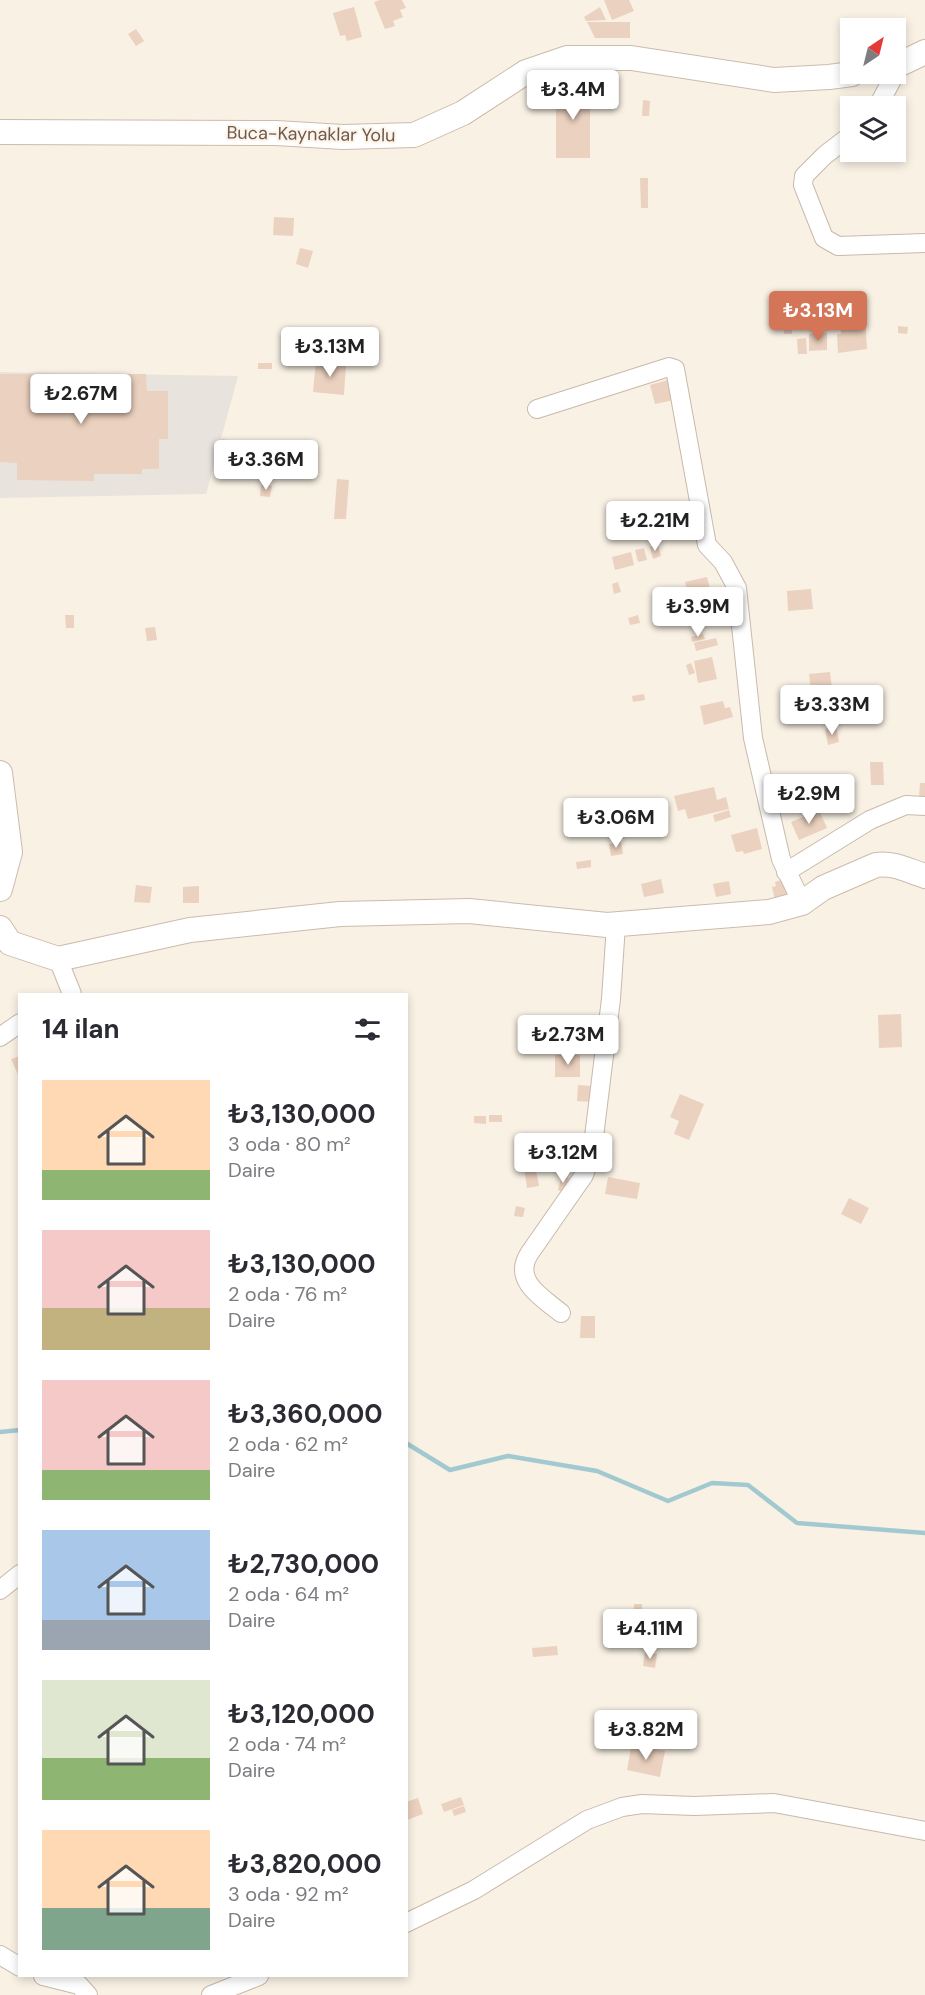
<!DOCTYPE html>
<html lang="tr">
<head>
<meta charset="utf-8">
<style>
	:root { --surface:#fff; --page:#f7f7f7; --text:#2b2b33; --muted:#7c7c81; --accent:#d57557 }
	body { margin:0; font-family:"DM Sans",sans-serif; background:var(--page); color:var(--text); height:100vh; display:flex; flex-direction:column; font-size:22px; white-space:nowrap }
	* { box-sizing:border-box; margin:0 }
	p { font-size:20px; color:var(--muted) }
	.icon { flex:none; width:33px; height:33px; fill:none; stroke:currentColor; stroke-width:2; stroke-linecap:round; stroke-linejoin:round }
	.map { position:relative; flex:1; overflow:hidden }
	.side { position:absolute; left:18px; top:993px; width:390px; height:984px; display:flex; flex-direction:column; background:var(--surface); border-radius:0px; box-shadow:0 3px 9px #0003 }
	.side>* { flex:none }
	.needle { width:39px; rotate:35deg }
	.controls { position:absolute; left:840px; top:18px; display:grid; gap:12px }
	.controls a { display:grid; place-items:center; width:66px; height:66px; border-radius:0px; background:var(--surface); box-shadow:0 3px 9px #0003; font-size:30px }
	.price { position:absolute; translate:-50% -51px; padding:0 14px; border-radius:6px; background:#fff; color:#222; font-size:20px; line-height:39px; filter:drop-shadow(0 2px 3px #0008) }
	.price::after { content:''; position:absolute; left:50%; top:36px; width:18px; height:14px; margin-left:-9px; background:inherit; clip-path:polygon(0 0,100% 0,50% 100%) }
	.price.selected { background:var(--accent); color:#fff }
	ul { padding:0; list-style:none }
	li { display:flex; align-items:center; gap:18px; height:150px; padding:0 24px }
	li span { display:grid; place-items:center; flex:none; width:168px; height:120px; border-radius:0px; color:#555 }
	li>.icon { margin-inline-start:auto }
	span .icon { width:72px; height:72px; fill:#fffc; stroke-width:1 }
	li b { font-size:26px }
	h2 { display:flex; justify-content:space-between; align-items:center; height:72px; padding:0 24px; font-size:26px }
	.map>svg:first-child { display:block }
	.industrial { fill:#e9e3de }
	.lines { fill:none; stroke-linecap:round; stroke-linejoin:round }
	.stream { stroke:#a2c9d0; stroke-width:4.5 }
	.building { fill:#ebd1bf }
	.street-casing { stroke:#c8b9ac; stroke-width:20 }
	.secondary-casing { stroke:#cdbbac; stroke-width:26 }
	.street { stroke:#fff; stroke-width:18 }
	.secondary { stroke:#fff; stroke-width:24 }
	.labels { text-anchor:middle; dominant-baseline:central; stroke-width:4.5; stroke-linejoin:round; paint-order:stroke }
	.street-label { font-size:18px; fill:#6e594d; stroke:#fdf5e9 }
</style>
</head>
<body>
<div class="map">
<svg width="925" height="1995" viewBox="0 0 925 1995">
	<rect width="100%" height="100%" fill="#f9f1e4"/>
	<path class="industrial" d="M0,372L238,376L206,494L0,498Z"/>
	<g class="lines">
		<g class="stream">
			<path d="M0,1432L20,1430"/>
			<path d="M406,1443L450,1470L508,1456L597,1471L668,1501L712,1483L748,1485L797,1523L925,1533"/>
		</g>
	</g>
	<g class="building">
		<path d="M380,0H402L406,8L400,10L403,17L393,21L395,26L385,29L374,2Z"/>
		<path d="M604,0H629L634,11L612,20Z"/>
		<path d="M354,7L362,37L347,41L345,35L340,36L333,13Z"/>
		<path d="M600,7L606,20L586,21L584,17Z"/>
		<path d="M587,22H630V38H595Z"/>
		<path d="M136,29L144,41L136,46L128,34Z"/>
		<rect x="556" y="85" width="34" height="73"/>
		<path d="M643,100L650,101L649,116H642Z"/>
		<path d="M640,178H648V208H641Z"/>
		<path d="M274,217L294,218L293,236L273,235Z"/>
		<path d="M300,248L313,251L308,268L296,264Z"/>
		<path d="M783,317H791L792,334H784Z"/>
		<path d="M865,317L867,349L838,353L837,334H841L840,319Z"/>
		<path d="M898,326L908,327L907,334L898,333Z"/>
		<path d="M827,333V350L809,351V334Z"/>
		<path d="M806,338L807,354H798L797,339Z"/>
		<path d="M316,361L346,364L344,395L313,392Z"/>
		<rect x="258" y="363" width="14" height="6"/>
		<path d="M0,374H146L147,391H168V439H159V469H142V474H94V481L17,480V463L0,462Z"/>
		<path d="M668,380L674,400L655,404L650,385Z"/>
		<path d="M222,439L258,447L254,466L218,458Z"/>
		<path d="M337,479L349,480L346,519H334Z"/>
		<path d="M261,485L272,486L270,497L260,496Z"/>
		<path d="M658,545L661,556L653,559L650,547Z"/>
		<path d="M644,548L647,560L638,562L635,550Z"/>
		<path d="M631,552L634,565L615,570L612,557Z"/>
		<path d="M707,577L712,597L672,608L670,599L688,595L685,582Z"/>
		<path d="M618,582L621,592L614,594L612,584Z"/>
		<path d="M811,589L813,609L788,611L787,591Z"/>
		<path d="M712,598L717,620L696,625L691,603Z"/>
		<path d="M722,603L725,615L718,617L715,605Z"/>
		<path d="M65,615H74V628H66Z"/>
		<path d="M638,615L640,623L630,625L628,618Z"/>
		<path d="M155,627L157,640L147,641L145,628Z"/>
		<path d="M703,634L705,639L692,642L691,637Z"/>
		<path d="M716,638L718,645L696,651L694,643Z"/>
		<path d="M712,657L717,679L698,683L694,661Z"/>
		<path d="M691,663L695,673L689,675L686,665Z"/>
		<path d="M830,672L832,688L811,691L809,674Z"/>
		<path d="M644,694L645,700L633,702L632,696Z"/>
		<path d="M723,701L725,708L730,707L733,717L704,725L700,706Z"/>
		<path d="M836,726L839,742L828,745L825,729Z"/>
		<path d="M870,762H883L884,785H871Z"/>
		<path d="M920,783H925V799L919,798Z"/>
		<path d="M714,787L717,800L726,797L729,809L688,819L685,809L678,811L674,796Z"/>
		<path d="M729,810L731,817L715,822L713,815Z"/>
		<path d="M819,810L827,828L799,840L791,822Z"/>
		<path d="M757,828L762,849L744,854L743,851L736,852L731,835Z"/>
		<path d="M621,842L623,854L611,856L609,844Z"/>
		<path d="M591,860V867L577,869L576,862Z"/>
		<path d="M661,879L664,893L644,897L641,884Z"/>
		<path d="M784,879L790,902L776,904L772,887L776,886L775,882Z"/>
		<path d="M729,881L731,894L716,897L713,884Z"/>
		<path d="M136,885L152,887L150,903L134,902Z"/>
		<path d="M199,886V903H183V887Z"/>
		<path d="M901,1014L902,1047L879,1048L878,1015Z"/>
		<path d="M566,1028L568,1042L558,1043L556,1029Z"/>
		<rect x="555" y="1055" width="25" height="22"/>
		<path d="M20,1056V1079L11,1059Z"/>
		<path d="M578,1085L591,1086V1102L577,1101Z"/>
		<path d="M680,1094L704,1104L689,1140L674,1134L679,1121L670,1117Z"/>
		<rect x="489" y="1115" width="13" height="7"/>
		<path d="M474,1116H486V1124L474,1123Z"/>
		<path d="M552,1158L555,1169L544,1172L541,1161Z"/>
		<path d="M535,1165L539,1186L527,1188L524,1167Z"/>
		<path d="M562,1176L569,1178L564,1193L558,1190Z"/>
		<path d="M608,1177L640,1183L637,1199L605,1194Z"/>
		<path d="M849,1198L869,1208L861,1224L841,1214Z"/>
		<path d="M516,1206L525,1208L523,1217L514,1216Z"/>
		<path d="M581,1316H595V1338H580Z"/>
		<rect x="634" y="1604" width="8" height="9"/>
		<path d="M557,1646L558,1655L533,1657L532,1648Z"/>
		<path d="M645,1652L657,1654L655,1668L643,1666Z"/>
		<path d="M646,1747L665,1751L660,1777L627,1770L631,1748L645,1750Z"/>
		<path d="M461,1797L464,1805L444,1812L441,1804Z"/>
		<path d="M418,1798L423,1814L407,1820L406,1802Z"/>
		<path d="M464,1806L466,1812L454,1816L452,1810Z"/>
	</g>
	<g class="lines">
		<g class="street-casing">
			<g id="street">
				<path d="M878,106L895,74"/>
				<path d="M850,136L825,155L804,176L803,185L824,238L838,246L925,243"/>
				<path d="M537,409L669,367L675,369L707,545L723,562L737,588L753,738L781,859L802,903"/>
				<path d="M786,872L870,820L906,805L925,806"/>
				<path d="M58,959L72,994"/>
				<path d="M0,1037L20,1023"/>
				<path d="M561,1313C543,1298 512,1281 529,1254L584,1175L592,1153L611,999L616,925"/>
				<path d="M0,1590L20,1574"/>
				<path d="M406,1923L474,1890L587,1820L622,1807L642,1804L694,1806L774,1803L925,1831"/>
				<path d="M0,1955L20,1967"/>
				<path d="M43,1976L79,1985L88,1995"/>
				<path d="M211,1995L259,1976"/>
			</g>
		</g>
		<g class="secondary-casing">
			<g id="secondary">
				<path d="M896,66L925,52"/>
				<path d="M0,132L276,133L343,137L414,135L463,113L526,72L567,58H631L774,80L829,77L852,74"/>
				<path d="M0,773L10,852L0,889"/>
				<path d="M0,928L10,943L58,959L190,930L340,914L469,911L607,925L769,912L802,903L823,888L876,865C893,862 909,871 925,876"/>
			</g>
		</g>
		<use href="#street" class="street"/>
		<use href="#secondary" class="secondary"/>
	</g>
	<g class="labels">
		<g class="street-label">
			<text transform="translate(311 134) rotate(1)">Buca-Kaynaklar Yolu</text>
		</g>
	</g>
</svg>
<div class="controls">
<a><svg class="needle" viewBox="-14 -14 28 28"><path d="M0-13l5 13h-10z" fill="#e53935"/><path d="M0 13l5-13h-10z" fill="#7c7c81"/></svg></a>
<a><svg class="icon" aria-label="layers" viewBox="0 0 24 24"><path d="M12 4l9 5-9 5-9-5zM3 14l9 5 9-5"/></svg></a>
</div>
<b class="price" style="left:573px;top:121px">₺3.4M</b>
<b class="price selected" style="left:818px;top:342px">₺3.13M</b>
<b class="price" style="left:330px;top:378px">₺3.13M</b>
<b class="price" style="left:81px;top:425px">₺2.67M</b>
<b class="price" style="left:266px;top:491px">₺3.36M</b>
<b class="price" style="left:655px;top:552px">₺2.21M</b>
<b class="price" style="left:698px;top:638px">₺3.9M</b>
<b class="price" style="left:832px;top:736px">₺3.33M</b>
<b class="price" style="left:809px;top:825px">₺2.9M</b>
<b class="price" style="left:616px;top:849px">₺3.06M</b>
<b class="price" style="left:568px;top:1066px">₺2.73M</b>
<b class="price" style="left:563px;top:1184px">₺3.12M</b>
<b class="price" style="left:650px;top:1660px">₺4.11M</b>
<b class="price" style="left:646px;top:1761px">₺3.82M</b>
<section class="side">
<h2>14 ilan<svg class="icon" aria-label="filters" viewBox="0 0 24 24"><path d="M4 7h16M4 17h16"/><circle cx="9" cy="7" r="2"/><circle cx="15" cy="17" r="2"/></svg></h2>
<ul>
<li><span style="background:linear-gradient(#ffd9b3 75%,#8fb573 0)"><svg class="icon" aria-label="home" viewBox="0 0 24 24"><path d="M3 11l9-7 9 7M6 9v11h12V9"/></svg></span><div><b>₺3,130,000</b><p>3 oda · 80 m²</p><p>Daire</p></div></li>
<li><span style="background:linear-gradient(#f6c9c9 65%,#c2b280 0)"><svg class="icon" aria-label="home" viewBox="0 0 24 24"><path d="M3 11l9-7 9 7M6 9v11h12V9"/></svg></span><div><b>₺3,130,000</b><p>2 oda · 76 m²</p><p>Daire</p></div></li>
<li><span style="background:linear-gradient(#f6c9c9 75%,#8fb573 0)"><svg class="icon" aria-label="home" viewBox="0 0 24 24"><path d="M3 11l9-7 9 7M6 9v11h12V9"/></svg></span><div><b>₺3,360,000</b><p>2 oda · 62 m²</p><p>Daire</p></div></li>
<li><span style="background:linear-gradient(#a9c7e8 75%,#9aa5b1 0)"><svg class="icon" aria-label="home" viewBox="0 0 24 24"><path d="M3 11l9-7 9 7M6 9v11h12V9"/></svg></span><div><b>₺2,730,000</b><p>2 oda · 64 m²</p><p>Daire</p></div></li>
<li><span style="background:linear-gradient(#dfe7d0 65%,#8fb573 0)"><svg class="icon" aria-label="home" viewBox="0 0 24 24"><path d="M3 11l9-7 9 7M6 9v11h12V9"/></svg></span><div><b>₺3,120,000</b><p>2 oda · 74 m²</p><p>Daire</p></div></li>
<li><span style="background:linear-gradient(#ffd9b3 65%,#7fa58c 0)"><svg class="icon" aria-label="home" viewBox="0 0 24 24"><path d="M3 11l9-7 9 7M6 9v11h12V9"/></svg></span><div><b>₺3,820,000</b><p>3 oda · 92 m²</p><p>Daire</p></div></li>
</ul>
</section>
</div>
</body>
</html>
